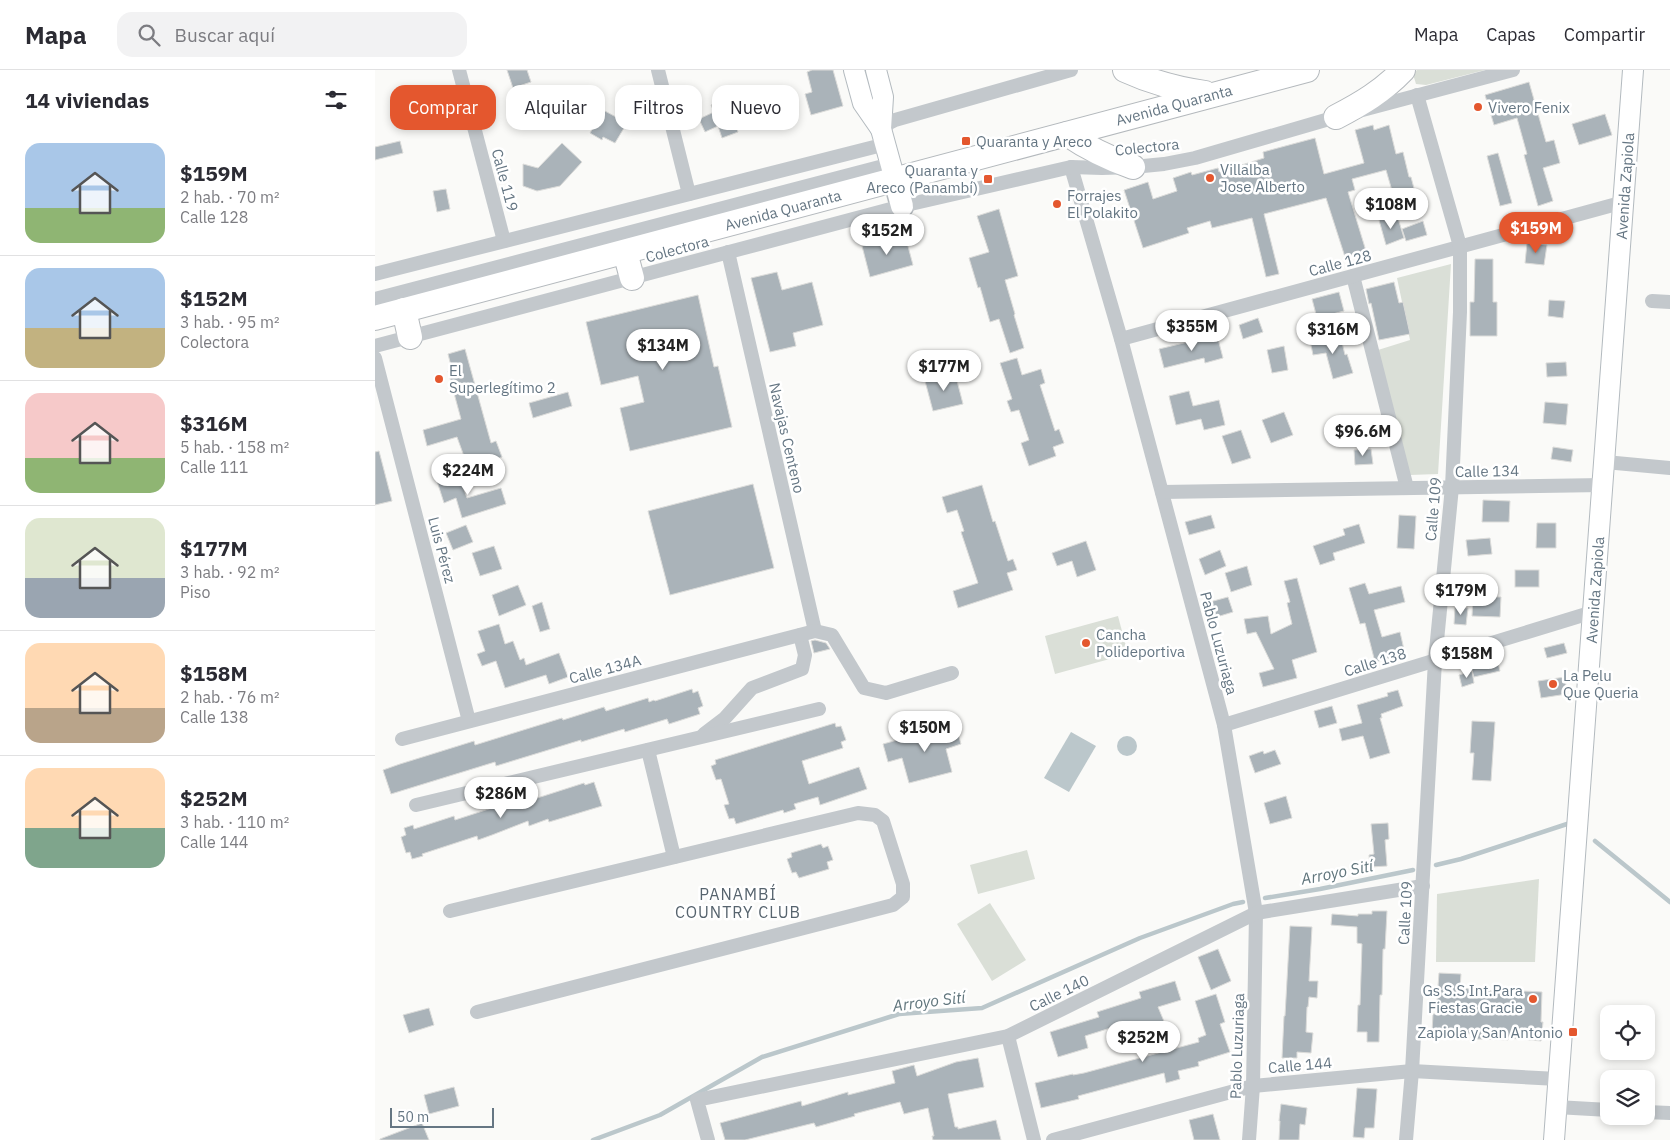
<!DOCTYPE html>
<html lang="es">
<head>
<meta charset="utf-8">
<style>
	:root { --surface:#fff; --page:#f2f2f3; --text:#2b2b33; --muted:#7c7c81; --line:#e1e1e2; --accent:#e4572e }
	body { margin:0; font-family:"IBM Plex Sans",sans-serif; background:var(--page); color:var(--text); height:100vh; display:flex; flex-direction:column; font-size:19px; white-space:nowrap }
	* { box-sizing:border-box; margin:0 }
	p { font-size:16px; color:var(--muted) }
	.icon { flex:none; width:28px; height:28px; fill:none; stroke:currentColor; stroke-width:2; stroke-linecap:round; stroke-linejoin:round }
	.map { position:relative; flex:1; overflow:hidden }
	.panel { display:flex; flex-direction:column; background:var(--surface); width:375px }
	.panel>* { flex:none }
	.hud { position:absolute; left:15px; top:15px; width:475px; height:45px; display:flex; gap:10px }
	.buttons { position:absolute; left:1225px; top:935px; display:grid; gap:10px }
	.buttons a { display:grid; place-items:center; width:55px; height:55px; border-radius:10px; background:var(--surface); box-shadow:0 2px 8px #0003; font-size:25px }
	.scale { position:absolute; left:15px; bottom:12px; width:104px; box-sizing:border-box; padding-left:5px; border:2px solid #657683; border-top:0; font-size:14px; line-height:18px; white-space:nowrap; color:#657683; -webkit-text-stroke:4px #fff; paint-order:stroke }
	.price { position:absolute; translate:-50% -42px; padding:0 11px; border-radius:18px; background:#fff; color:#222; font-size:16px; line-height:32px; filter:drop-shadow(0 1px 2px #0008) }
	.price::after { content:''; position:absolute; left:50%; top:30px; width:15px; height:11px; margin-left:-8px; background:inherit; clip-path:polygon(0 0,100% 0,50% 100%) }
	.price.active { background:var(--accent); color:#fff }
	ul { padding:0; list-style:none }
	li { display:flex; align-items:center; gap:15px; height:125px; padding:0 25px }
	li+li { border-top:1px solid var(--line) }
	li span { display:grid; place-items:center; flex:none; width:140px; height:100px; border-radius:15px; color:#555 }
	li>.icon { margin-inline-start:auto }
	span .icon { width:60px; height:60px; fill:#fffc; stroke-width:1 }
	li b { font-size:21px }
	h2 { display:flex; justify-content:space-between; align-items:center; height:60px; padding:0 25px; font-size:21px }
	.pill { padding:0 18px; border-radius:15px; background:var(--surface); box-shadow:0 2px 8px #0003; font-size:18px; line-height:45px }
	.pill.active { background:var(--accent); color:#fff }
	header { display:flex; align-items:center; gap:30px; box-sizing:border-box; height:70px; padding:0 25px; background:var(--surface); border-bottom:1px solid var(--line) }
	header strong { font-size:24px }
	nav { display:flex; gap:28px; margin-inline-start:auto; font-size:18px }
	.search { width:350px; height:45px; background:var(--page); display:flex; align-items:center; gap:12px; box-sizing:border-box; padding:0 18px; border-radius:15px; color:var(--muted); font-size:19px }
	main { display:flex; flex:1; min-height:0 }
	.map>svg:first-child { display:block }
	.green { fill:#dadfd7 }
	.water { fill:#bbc7cb }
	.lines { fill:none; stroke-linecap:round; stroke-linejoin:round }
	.stream { stroke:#bbc7cb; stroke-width:4.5 }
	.building { fill:#aab3b9; stroke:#dcdcda }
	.secondary-casing { stroke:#b3babf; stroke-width:22 }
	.primary-casing { stroke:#b5babe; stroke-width:25 }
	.trunk-casing { stroke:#b4b9bd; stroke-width:26 }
	.minor { stroke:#c3c8cc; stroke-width:14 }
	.secondary { stroke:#fff; stroke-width:20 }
	.primary { stroke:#fff; stroke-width:22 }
	.trunk { stroke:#fff; stroke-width:24 }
	.poi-dot { fill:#e4572e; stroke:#fff; stroke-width:2 }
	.labels { text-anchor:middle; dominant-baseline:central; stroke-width:5; stroke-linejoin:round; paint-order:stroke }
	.street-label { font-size:15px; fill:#657683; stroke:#fff }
	.poi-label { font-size:15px; fill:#657683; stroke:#fff; text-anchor:start }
	.water-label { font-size:16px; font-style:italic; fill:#60757c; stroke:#fff }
	.neighbourhood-label { font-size:16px; letter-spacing:1px; fill:#57646e; stroke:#fff }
</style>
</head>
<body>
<header>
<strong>Mapa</strong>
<div class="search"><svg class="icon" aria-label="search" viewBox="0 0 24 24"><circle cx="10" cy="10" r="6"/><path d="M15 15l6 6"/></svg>Buscar aquí</div>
<nav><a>Mapa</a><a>Capas</a><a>Compartir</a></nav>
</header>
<main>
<section class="panel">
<h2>14 viviendas<svg class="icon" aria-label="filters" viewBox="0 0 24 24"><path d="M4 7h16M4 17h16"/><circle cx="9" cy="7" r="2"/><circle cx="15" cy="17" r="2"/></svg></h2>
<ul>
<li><span style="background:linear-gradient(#a9c7e8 65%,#8fb573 0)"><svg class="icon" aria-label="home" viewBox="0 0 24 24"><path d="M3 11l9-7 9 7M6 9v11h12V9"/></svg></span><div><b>$159M</b><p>2 hab. · 70 m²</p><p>Calle 128</p></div></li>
<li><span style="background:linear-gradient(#a9c7e8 60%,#c2b280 0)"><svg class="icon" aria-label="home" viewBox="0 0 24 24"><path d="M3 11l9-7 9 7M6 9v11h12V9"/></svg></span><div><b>$152M</b><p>3 hab. · 95 m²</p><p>Colectora</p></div></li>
<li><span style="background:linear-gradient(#f6c9c9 65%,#8fb573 0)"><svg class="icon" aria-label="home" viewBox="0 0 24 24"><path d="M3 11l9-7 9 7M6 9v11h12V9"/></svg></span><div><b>$316M</b><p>5 hab. · 158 m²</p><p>Calle 111</p></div></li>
<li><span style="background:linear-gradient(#dfe7d0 60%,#9aa5b1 0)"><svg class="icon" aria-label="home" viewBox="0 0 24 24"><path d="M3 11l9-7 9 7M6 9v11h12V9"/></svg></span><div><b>$177M</b><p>3 hab. · 92 m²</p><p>Piso</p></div></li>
<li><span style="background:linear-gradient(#ffd9b3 65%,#b9a48a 0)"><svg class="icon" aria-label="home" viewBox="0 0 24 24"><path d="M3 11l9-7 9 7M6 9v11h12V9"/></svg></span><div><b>$158M</b><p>2 hab. · 76 m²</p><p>Calle 138</p></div></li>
<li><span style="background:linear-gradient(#ffd9b3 60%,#7fa58c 0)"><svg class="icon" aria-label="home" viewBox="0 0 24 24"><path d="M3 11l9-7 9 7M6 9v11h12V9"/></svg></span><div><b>$252M</b><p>3 hab. · 110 m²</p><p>Calle 144</p></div></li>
</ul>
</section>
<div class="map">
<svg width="1295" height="1070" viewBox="0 0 1295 1070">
	<rect width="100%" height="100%" fill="#fafaf8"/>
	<g class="green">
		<path d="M1042,0H1110L1051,15L1041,14L1038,4Z"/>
		<path d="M1076,194L1063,404L1035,405L1003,280L1035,270L1022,208Z"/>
		<path d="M743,546L753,584L680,604L670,566Z"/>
		<path d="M652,780L660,809L603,824L595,795Z"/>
		<path d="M1164,809L1160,892H1061L1062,824Z"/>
		<path d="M615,833L651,890L617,911L582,854Z"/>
	</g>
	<g class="water">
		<path d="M696,662L721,676L694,722L669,708Z"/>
		<circle cx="752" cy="676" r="10"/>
	</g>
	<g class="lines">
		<g class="stream">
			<path d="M1220,771L1295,832"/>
			<path d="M1061,795L1086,789L1192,754"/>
			<path d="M890,828L945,819L1038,800"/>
			<path d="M218,1070L285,1045L387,987L524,944L607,938L765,868L858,834L868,832"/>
		</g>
	</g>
	<g class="building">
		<path d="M132,0H152L156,12L138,18Z"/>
		<path d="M437,0H458L468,36L436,45L430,24L437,22L432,2Z"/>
		<path d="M1154,12L1171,72L1179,70L1185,93L1168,98L1178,131L1163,136L1149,85L1152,84L1142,48L1119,55L1110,25Z"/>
		<path d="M352,29L363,62L347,68L343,56L330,62L324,49L339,42L336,35Z"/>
		<path d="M217,34L252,53L240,73L228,67L227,70L215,63L218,58L207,52Z"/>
		<path d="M1230,44L1237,65L1204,75L1197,54Z"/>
		<path d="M998,55L999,60L1014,55L1021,84L1028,82L1034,107H1036L1041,126L1020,131L1011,100L977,109L980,120L973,122L991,181L970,187L951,128L889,144L904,204L891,207L877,148L837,158L835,151L812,158L814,163L768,178L749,120L773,112L778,129L802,121L798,108L816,102L817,105L843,98L844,102L889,88L888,82L940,68L949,104L989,93L980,60Z"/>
		<path d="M25,71L28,83L0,90V77Z"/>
		<path d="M187,73L207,92L185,116L162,121L148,116V94L163,98Z"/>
		<path d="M1123,83L1137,133L1125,136L1112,86Z"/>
		<path d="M71,119L75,139L62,142L58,121Z"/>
		<path d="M624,139L643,206L630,210L640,244L639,245L649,278L635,283L624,249L615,252L605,217L603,218L594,188L614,182L602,146Z"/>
		<path d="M1022,145L1029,168L1011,175L1004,150Z"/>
		<path d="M1048,151L1052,165L1031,171L1027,159Z"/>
		<path d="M530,165L538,195L495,207L487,176Z"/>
		<path d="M1152,173L1172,175L1169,195L1150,193Z"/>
		<path d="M1100,189H1118V232H1122V266H1095V232H1099Z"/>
		<path d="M402,202L407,220L437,212L448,255L418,263L421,276L395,282L376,208Z"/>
		<path d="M1019,212L1024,233L1028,232L1035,264L1004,270L996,233L994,234L991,219Z"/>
		<path d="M964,222L969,241L942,248L937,229Z"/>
		<path d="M323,225L339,297L343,296L357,357L255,381L245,338L269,332L263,306L226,315L211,252Z"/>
		<path d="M1174,230L1190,231L1188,248L1173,246Z"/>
		<path d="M883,248L888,262L868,269L864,255Z"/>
		<path d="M965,264L970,285L972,284L978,303L958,309L951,283L938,285L935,270Z"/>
		<path d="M842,265L848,288L830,293L829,288L789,298L784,279Z"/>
		<path d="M909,276L913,300L897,303L892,280Z"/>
		<path d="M90,279L116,373L121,371L127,387L94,400L82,367L52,376L48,360L86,349L73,301L77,300L73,284Z"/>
		<path d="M642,288L647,305L666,299L670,313L665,315L680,361L684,359L689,373L678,377L681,386L654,396L646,373L654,370L644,340L636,342L632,331L637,329L625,293Z"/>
		<path d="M1191,292L1192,306L1172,307L1171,293Z"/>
		<path d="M580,303L588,334L558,341L550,311Z"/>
		<path d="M814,321L818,336L844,330L850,355L829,360L826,349L801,355L794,326Z"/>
		<path d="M193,322L197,336L158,348L154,333Z"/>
		<path d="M1170,332L1193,334L1191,355L1168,353Z"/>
		<path d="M909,342L918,365L896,373L887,350Z"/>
		<path d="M866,360L876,388L857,394L847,366Z"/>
		<path d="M1178,377L1198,380L1196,392L1176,389Z"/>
		<path d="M996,379L998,394L980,395L979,380Z"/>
		<path d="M4,381L17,431L0,435V382Z"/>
		<path d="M82,400L92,428L126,418L131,434L87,448L81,428L69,433L61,408Z"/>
		<path d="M378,414L399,498L295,525L273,441Z"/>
		<path d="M607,415L618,452L620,451L633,491L638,489L642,500L632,503L638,520L583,538L578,521L603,513L586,462L589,461L582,440L572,443L567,427Z"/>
		<path d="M1108,430L1135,431L1134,452H1107Z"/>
		<path d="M836,445L840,458L814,465L810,452Z"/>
		<path d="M1024,445L1041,446L1039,479L1022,478Z"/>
		<path d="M1162,453H1181V478H1161Z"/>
		<path d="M984,454L990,473L958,483L960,490L945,495L938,476L970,465L968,459Z"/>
		<path d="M91,455L98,472L78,480L71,463Z"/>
		<path d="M1115,468L1117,484L1093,486L1091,470Z"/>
		<path d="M711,471L721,500L702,507L697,491L682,496L677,483Z"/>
		<path d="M119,476L127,499L105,506L97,483Z"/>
		<path d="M845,480L851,496L830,505L824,489Z"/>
		<path d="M872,496L877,515L856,522L850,503Z"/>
		<rect x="1140" y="500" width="24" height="17"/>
		<path d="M922,508L942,582L917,590L922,608L888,617L884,603L899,599L881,562L872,564L869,549L893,546L896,564L917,554L912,533L915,532L909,511Z"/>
		<path d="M990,513L994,524L1026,516L1030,532L999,540L1007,567L1025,562L1030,584L1000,592L990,553L985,554L974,518Z"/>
		<path d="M143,515L151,535L124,546L117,525Z"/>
		<path d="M853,527L858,542L835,549L831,533Z"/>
		<path d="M1098,527H1126L1125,547L1097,546Z"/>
		<path d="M167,532L175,559L165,562L157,536Z"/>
		<path d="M1080,537L1093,538L1091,555L1079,554Z"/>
		<path d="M124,554L130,574L138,571L145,590L149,588L151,595L184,583L193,607L174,614L171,605L130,618L121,591L107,596L102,584L110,581L103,561Z"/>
		<path d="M440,570L451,573L455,579L439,583L436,571Z"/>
		<path d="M1189,573L1192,583L1172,588L1169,578Z"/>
		<path d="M1122,589L1125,601L1099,607L1096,597Z"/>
		<path d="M1097,601L1099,613L1087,617L1084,605Z"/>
		<path d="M1190,607L1192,624L1166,628L1163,611Z"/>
		<path d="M317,619L318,623L323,621L328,636L323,638L325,644L294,654L292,649L250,662L249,659L206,672V670L121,696L120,692L16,724L8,700L25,694L99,671L100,675L187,648L188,650L229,637L231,641L273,628L274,632L279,630L280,631Z"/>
		<path d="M1023,620L1028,636L1006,644L1007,648H1005L1015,683L995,689L988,666L967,671L964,659L987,653L982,635L1013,626L1012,623Z"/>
		<path d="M957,636L962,653L944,658L939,641Z"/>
		<path d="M1097,651L1120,652L1116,711L1097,710L1099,683H1095Z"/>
		<path d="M460,653L461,657L466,656L471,670L466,672L468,678L427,691L434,714L484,697L492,719L445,735L443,727L419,734L421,739L409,743L408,740L361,754L359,748L354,749L349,735L354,734L346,709L341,710L336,696L341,694L340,690Z"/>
		<path d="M580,654L586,674L571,679L577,702L534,713L527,688L513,692L508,674Z"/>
		<path d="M900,680L906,694L880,703L874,686L888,681L889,684Z"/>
		<path d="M219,712L227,736L174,752L173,749L154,756L153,751L117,765L103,770L102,766L47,784L48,786L37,789L35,782L31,783L26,767L31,765L29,758L38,755L39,759L79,746L80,750L126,735V737L156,728V730L209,713L210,715Z"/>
		<path d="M911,726L917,748L895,754L889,733Z"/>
		<path d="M1013,753L1014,769L1010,770L1012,796L995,797L994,785L999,784L996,754Z"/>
		<path d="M446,774L448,778L453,776L458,790L452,792L454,799L424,808L421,802L417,803L412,789L417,787L416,783Z"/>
		<path d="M997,841H1012L1010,879H1008L1007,925H1005L1004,972H992V962H982L983,935H985L987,874L982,873V857L956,855L957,844L983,846V844H997Z"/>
		<path d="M915,856L937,857L934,911H943L942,928L934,927L933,937H932L931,962L938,963L936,983L922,982V988H907L909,946H910Z"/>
		<path d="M843,879L856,911L836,920L823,887Z"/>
		<path d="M1064,903L1086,904L1085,918L1128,922V920L1167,922L1166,952H1168L1166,971L1133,968V970L1101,969V964L1057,962L1058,944H1061Z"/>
		<path d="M800,911L806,930L783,937L791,956L752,972L745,955L710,966L713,978L683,987L675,962L724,947L722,942L766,928L764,922Z"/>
		<path d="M841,924L850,952L845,954L855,982L823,992L824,996L803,1001L805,1009L791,1013L789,1003L703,1026L704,1029L666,1038L660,1013L698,1004V1005L709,1003L824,972L823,968L831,965L820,931Z"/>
		<path d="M54,938L59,955L34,963L28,945Z"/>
		<path d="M603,988L609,1017L573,1024L580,1057H583V1059L621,1050L626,1070H558L557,1066H559L553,1038L529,1044L525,1032L479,1044L480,1046L441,1057L439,1053L370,1070H350L345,1053L426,1031L427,1036L473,1022V1025L520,1013L517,1001L539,995L542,1006L581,992Z"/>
		<path d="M79,1017L84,1036L54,1044L49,1025Z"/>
		<path d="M982,1018L1002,1019L999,1058H990L989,1068L978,1067Z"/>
		<path d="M906,1034L932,1038L930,1055L925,1054L924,1070H904L905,1051H904Z"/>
		<path d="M838,1044L845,1070H819L814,1050Z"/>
		<path d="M47,1053L54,1070H5V1069Z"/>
	</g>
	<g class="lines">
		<g class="secondary-casing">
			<g id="secondary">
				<path d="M479,0L488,33L506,59"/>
				<path d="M501,0L508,27L506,59L520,110"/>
				<path d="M1179,1070L1258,0"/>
			</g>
		</g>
		<g class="primary-casing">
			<path id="primary" d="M520,110L527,136"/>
		</g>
		<g class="trunk-casing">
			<g id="trunk">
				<path d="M750,0C776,12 802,19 830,23"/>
				<path d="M961,47C986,34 1008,21 1028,0"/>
				<path d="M692,64C714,79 733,88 758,97"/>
				<path d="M250,182L257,208"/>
				<path d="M29,240L35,267"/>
				<path d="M0,248L932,0"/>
			</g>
		</g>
		<g class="minor">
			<path d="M84,0L129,171"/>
			<path d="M283,0L314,124"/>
			<path d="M507,62L514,53L520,50L696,0"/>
			<path d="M696,97L746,269L849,655L881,843L878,1016L874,1070"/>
			<path d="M353,182L440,561"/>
			<path d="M0,204L511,74"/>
			<path d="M978,206L1032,418"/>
			<path d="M0,229L516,94"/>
			<path d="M1277,231L1295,232"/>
			<path d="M746,269L1249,132"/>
			<path d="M0,276L527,136L696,97L727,98L758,97L789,94L820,88L961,47L1138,0"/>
			<path d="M0,288L94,651"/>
			<path d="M1230,392L1295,398"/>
			<path d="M787,422L1228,415"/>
			<path d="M849,655L1218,542"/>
			<path d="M329,664L350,648L377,618L427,599L430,585L425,565"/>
			<path d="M27,669L440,561L457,565L489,618L511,623L577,603"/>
			<path d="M273,680L299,787"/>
			<path d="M41,735L444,639"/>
			<path d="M75,841L483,743L500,745L508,751L528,814V827L518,835L102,942"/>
			<path d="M633,966L659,1070"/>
			<path d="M1181,1037L1234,1040"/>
			<path d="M1271,1042L1295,1043"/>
			<path d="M333,1070L322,1030L633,966L881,843L1048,816"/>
			<path d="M678,1070L878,1016L1037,1001L1183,1009"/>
			<path d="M1031,1070L1037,1001L1060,591L1077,417L1085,242V176L1042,25"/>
		</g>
		<use href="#secondary" class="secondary"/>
		<use href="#primary" class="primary"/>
		<use href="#trunk" class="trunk"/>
	</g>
	<g class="poi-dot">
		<circle cx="1103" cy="37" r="5"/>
		<rect x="586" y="66" width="10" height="10" rx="2.5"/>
		<circle cx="835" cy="108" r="5"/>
		<rect x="608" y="104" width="10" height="10" rx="2.5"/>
		<circle cx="682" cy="134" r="5"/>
		<circle cx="64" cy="309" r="5"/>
		<circle cx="711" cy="573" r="5"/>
		<circle cx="1178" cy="614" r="5"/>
		<circle cx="1158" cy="929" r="5"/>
		<rect x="1193" y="957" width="10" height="10" rx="2.5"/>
	</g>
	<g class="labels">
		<g class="street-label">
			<text transform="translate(799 35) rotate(-15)">Avenida Quaranta</text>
			<text transform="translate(772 77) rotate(-6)">Colectora</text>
			<text transform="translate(130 110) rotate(75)">Calle 119</text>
			<text transform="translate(1250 116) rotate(-86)">Avenida Zapiola</text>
			<text transform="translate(408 140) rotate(-15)">Avenida Quaranta</text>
			<text transform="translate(302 179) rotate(-15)">Colectora</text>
			<text transform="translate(965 193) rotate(-15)">Calle 128</text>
			<text transform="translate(412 368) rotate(77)">Navajas Centeno</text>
			<text transform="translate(1112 401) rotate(-1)">Calle 134</text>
			<text transform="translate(1058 439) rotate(-85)">Calle 109</text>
			<text transform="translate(67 480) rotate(75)">Luis Pérez</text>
			<text transform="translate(1220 520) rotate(-86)">Avenida Zapiola</text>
			<text transform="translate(844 573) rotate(75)">Pablo Luzuriaga</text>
			<text transform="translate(1000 592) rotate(-17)">Calle 138</text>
			<text transform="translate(230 599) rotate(-15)">Calle 134A</text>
			<text transform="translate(1030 843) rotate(-87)">Calle 109</text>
			<text transform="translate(684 923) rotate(-26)">Calle 140</text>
			<text transform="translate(862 976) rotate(-88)">Pablo Luzuriaga</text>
			<text transform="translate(925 995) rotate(-5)">Calle 144</text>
		</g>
		<g class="poi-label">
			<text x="1113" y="37">Vivero Fenix</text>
			<text x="601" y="71">Quaranta y Areco</text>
			<text x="845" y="99">Villalba<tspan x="845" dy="17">Jose Alberto</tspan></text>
			<text x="603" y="100" text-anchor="end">Quaranta y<tspan x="603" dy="17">Areco (Panambí)</tspan></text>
			<text x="692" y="125">Forrajes<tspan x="692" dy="17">El Polakito</tspan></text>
			<text x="74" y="300">El<tspan x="74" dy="17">Superlegítimo 2</tspan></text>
			<text x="721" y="564">Cancha<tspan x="721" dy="17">Polideportiva</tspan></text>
			<text x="1188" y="605">La Pelu<tspan x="1188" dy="17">Que Queria</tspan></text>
			<text x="1148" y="920" text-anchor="end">Gs S.S Int.Para<tspan x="1148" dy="17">Fiestas Gracie</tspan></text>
			<text x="1188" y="962" text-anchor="end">Zapiola y San Antonio</text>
		</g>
		<g class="water-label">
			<text transform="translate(962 802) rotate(-11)">Arroyo Sití</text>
			<text transform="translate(554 931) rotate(-7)">Arroyo Sití</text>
		</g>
		<g class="neighbourhood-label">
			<text x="363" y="824">PANAMBÍ<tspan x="363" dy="18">COUNTRY CLUB</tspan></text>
		</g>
	</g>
</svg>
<div class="buttons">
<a><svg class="icon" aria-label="locate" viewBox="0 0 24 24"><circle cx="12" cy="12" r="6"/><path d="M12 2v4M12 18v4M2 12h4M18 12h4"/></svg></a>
<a><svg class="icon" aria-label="layers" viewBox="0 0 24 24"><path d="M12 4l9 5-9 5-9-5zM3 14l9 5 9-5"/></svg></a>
</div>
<div class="scale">50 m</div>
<b class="price" style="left:1016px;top:160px">$108M</b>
<b class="price active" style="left:1161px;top:184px">$159M</b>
<b class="price" style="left:512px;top:186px">$152M</b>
<b class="price" style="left:817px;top:282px">$355M</b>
<b class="price" style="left:958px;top:285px">$316M</b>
<b class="price" style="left:288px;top:301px">$134M</b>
<b class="price" style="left:569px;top:322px">$177M</b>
<b class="price" style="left:988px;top:387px">$96.6M</b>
<b class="price" style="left:93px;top:426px">$224M</b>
<b class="price" style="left:1086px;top:546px">$179M</b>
<b class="price" style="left:1092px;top:609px">$158M</b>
<b class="price" style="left:550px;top:683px">$150M</b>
<b class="price" style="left:126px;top:749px">$286M</b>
<b class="price" style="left:768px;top:993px">$252M</b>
<div class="hud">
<a class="pill active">Comprar</a>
<a class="pill">Alquilar</a>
<a class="pill">Filtros</a>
<a class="pill">Nuevo</a>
</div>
</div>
</main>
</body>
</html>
